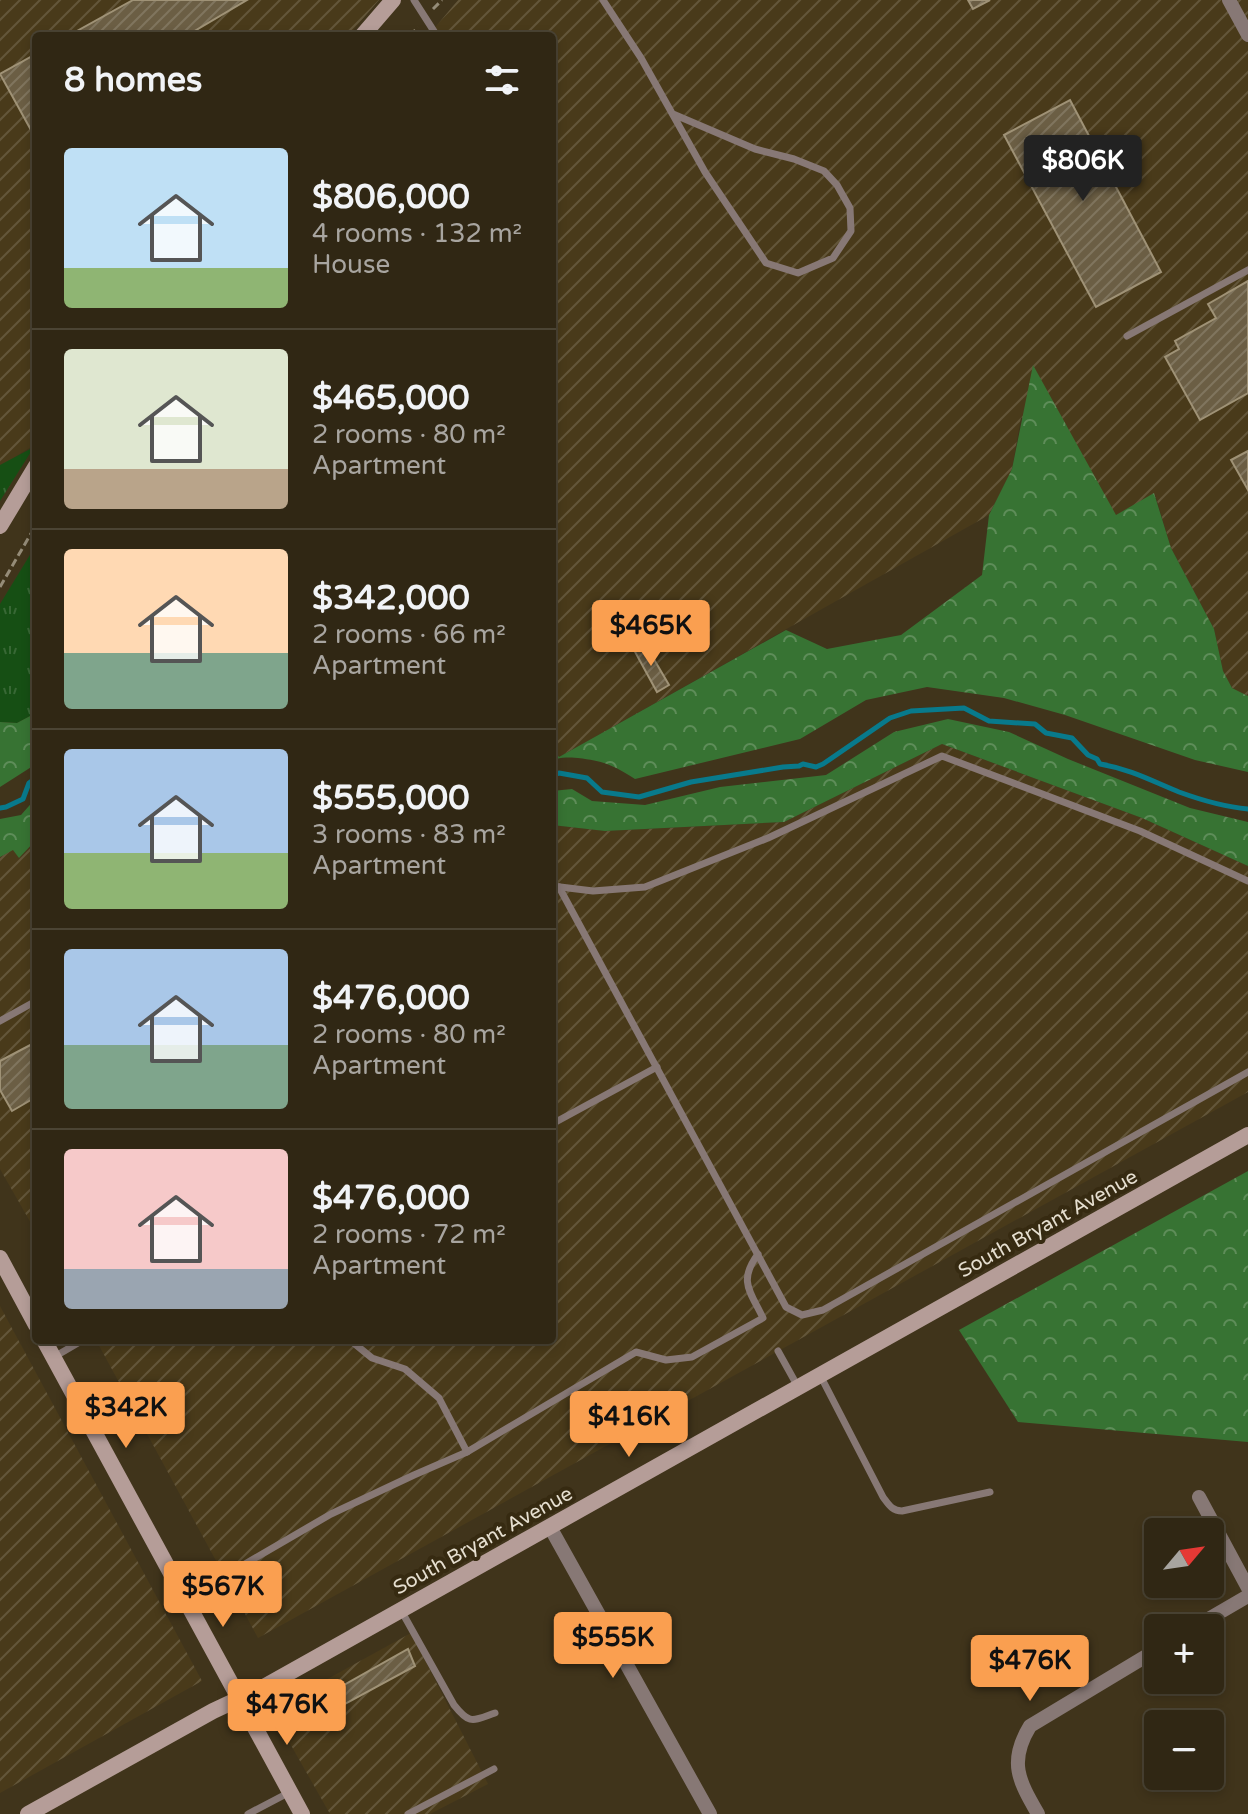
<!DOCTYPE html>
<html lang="en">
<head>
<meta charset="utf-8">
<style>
	:root { --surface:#302714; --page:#3c3322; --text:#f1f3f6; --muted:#a8a5a0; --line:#4b4434; --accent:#fa9f50 }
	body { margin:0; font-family:"Varela Round",sans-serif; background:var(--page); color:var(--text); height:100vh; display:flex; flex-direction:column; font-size:30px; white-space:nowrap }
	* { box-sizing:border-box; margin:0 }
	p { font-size:26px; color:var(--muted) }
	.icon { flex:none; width:44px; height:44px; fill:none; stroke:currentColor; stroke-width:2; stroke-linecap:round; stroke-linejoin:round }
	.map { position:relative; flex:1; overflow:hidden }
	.details { position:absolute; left:32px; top:32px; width:524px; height:1312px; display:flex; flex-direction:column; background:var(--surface); border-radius:8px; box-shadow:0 4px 12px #0003,0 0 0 2px var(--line) }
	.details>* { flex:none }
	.needle { width:52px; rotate:61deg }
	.fabs { position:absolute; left:1144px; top:1518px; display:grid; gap:16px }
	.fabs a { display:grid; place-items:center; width:80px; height:80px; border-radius:8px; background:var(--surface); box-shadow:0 4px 12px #0003,0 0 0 2px var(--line); font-size:40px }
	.price { position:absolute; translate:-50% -68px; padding:0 18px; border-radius:8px; background:var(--accent); color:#111; font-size:26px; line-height:52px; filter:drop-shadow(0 2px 4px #0008) }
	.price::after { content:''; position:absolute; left:50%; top:48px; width:24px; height:18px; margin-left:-12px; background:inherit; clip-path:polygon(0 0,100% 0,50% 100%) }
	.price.selected { background:#222; color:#fff }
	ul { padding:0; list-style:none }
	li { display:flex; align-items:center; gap:24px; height:200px; padding:0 32px }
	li+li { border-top:2px solid var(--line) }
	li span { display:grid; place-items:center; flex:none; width:224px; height:160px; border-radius:8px; color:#555 }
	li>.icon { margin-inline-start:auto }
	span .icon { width:96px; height:96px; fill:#fffc; stroke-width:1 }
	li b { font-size:34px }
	h2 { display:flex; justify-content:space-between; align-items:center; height:96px; padding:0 32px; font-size:34px }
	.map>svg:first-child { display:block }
	.industrial { fill:url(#industrial-furrows) }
	.grass { fill:url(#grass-tufts) }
	.forest { fill:url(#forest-crowns) }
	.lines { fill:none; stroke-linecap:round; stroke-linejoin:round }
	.stream { stroke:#087a8c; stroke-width:5 }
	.building { fill:url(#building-hatch); stroke:#9f9276; stroke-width:2 }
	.path { stroke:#958c78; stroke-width:3; stroke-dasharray:8 4; stroke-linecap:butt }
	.lane { stroke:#877875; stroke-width:7 }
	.street { stroke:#877875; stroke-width:14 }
	.secondary { stroke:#b59d98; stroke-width:16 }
	.labels { text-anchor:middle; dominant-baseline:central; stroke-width:8; stroke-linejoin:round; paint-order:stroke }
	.street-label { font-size:20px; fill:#e6dfd0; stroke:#362a11 }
</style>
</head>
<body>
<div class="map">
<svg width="1248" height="1814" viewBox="0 0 1248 1814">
	<defs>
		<pattern id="industrial-furrows" width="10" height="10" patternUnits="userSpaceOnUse" patternTransform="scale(2)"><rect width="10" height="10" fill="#493a1a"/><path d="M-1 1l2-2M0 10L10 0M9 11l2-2" fill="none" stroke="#63563a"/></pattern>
		<pattern id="grass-tufts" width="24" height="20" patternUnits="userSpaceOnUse" patternTransform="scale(2)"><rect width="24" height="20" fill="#164f14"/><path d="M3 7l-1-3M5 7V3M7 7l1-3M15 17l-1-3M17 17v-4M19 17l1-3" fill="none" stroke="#386835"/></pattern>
		<pattern id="forest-crowns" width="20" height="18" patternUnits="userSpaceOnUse" patternTransform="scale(2)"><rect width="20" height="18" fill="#377333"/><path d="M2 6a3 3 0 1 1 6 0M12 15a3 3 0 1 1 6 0" fill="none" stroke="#5e8d59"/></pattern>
		<pattern id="building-hatch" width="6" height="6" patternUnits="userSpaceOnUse" patternTransform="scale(2)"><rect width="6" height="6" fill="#6b5e44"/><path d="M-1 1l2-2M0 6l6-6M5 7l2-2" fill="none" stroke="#80755e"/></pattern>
	</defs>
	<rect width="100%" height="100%" fill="#40341b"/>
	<g class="industrial">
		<path d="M0,0H379L348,36H36V444L0,466Z"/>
		<path d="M458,0H1248V696L1232,688L1223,671L1214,629L1171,548L1155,494L1116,515L1021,417L1012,469L989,515L559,757L552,746V36H428Z"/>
		<path d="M942,744L1142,818L1248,866V1092L258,1638L96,1340H552V825L605,831L784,822Z"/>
		<path d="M36,840V1232L0,1169V857L13,849L19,858Z"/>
		<path d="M0,1306L202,1681L0,1793Z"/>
		<path d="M411,1633L488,1784L430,1814H330L271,1710Z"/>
	</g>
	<g class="grass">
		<path d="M34,447L0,501V465Z"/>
		<path d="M36,545V704L32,715L17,723L0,722V604Z"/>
	</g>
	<g class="forest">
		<path d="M1033,365L1116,515L1154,493L1171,548L1214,629L1223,671L1232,688L1248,696V772L1195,760L1065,715L1004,698L927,687L866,700L800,739L635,779C613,765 604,761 578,758C568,758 561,756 552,761V746L559,757L786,630L827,649L901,635L982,575L989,515L1012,469Z"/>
		<path d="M36,704V764L0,787V722L17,723L32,715Z"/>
		<path d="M948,719L1009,732L1068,759L1190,808L1248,822V866L1142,818L942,744L784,822L605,831L552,825V791L572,789L592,801L645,805L720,787L826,775L894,732Z"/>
		<path d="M36,798V840L19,858L13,850L0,857V819L21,815Z"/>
		<path d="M1248,1171V1442L1018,1422L959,1330Z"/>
	</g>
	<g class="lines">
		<g class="stream">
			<path d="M552,776L559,773L587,778L602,792L639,797L691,782L783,767L799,766L803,764L816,767L823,764L890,718L911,711L964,708L989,721L1035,724L1046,733L1072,738L1088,755L1097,759L1100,764C1130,769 1152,781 1179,792C1201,800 1225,807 1248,809"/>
			<path d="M0,808L6,807L23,799L29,783L36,778"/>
		</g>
	</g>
	<g class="building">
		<path d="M133,0H247L186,36H68Z"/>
		<path d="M968,0H990L973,9Z"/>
		<path d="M36,54V127L31,130L0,74Z"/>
		<path d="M1070,100L1161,272L1096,307L1004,135Z"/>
		<path d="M1248,281V393L1200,420L1165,357L1179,349L1175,341L1216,318L1208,304Z"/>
		<path d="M1248,451V490L1231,460Z"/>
		<path d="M645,644L669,685L657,692L634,650Z"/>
		<path d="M36,1042V1097L12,1111L0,1090V1061Z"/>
		<path d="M408,1649L415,1666L345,1704L337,1689Z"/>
	</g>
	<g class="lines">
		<g class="path">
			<path d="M433,9L442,0"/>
			<path d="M410,36L418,27"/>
			<path d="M0,587L36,525"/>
		</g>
		<g class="lane">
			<path d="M414,0L437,36"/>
			<path d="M603,0L641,58L705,172L766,263L798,273L833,258L851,231L850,208L837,185L824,171L794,159L755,149L673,114"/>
			<path d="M1127,336L1248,270"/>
			<path d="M552,886L593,891L645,887L768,838L942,756L1140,831L1248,881"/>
			<path d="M559,887L786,1307L802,1315L823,1310L1248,1072"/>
			<path d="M0,1021L36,1001"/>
			<path d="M552,1124L657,1067"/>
			<path d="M350,1340L372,1358L405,1369L439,1398L467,1452L636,1352L666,1360L692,1357L763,1318C750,1291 738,1281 758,1254"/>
			<path d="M778,1351L798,1387"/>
			<path d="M54,1357L83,1340"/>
			<path d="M820,1375L883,1497C889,1505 892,1511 902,1511L990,1492"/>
			<path d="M233,1571L331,1514L414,1475L467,1452"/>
			<path d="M402,1612L454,1705C470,1725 472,1721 495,1713"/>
			<path d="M248,1814L290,1792"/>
			<path d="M408,1814L494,1769"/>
		</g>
		<g class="street">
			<path d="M1229,0L1248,35"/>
			<path d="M1199,1497L1248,1588"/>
			<path d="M550,1527L710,1814"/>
			<path d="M1193,1628L1248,1596"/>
			<path d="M1038,1814C1019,1781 1008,1762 1030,1726L1158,1649"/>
		</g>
		<g class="secondary">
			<path d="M362,36L393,0"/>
			<path d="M0,526L36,466"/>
			<path d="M0,1258L36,1325"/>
			<path d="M44,1340L302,1814"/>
			<path d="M28,1814L213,1711L262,1688L1248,1135"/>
		</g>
	</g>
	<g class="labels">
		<g class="street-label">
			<text transform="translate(1048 1224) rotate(-29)">South Bryant Avenue</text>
			<text transform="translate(483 1541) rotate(-29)">South Bryant Avenue</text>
		</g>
	</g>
</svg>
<div class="fabs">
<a><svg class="needle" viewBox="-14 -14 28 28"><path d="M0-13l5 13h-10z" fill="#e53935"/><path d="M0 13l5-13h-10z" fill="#a8a5a0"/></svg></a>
<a>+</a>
<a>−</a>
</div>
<b class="price selected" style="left:1083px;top:203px">$806K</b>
<b class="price" style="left:651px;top:668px">$465K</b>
<b class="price" style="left:126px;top:1450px">$342K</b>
<b class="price" style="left:629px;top:1459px">$416K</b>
<b class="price" style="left:223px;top:1629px">$567K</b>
<b class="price" style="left:613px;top:1680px">$555K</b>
<b class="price" style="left:1030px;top:1703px">$476K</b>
<b class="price" style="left:287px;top:1747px">$476K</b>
<section class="details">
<h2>8 homes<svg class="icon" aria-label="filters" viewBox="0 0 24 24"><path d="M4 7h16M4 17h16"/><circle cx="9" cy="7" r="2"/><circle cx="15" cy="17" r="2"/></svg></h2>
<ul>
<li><span style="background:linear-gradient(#bfe0f5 75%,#8fb573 0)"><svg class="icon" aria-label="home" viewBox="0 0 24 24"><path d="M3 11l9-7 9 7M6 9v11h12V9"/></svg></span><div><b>$806,000</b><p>4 rooms · 132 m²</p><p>House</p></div></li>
<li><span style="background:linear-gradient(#dfe7d0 75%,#b9a48a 0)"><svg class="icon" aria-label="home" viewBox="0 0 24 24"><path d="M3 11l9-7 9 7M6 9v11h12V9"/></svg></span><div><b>$465,000</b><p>2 rooms · 80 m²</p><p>Apartment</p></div></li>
<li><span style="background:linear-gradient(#ffd9b3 65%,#7fa58c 0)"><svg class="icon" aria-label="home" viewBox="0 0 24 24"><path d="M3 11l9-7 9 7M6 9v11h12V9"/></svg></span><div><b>$342,000</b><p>2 rooms · 66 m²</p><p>Apartment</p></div></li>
<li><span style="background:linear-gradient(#a9c7e8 65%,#8fb573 0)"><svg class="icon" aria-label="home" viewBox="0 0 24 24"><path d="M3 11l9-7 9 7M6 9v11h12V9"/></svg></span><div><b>$555,000</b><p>3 rooms · 83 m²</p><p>Apartment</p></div></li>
<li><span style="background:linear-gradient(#a9c7e8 60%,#7fa58c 0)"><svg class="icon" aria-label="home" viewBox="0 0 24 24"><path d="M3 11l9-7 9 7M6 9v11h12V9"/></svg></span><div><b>$476,000</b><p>2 rooms · 80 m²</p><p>Apartment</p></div></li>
<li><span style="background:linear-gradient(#f6c9c9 75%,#9aa5b1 0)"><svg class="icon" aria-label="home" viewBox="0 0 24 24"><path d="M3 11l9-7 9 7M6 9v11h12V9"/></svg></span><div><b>$476,000</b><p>2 rooms · 72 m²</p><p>Apartment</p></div></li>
</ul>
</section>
</div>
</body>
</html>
